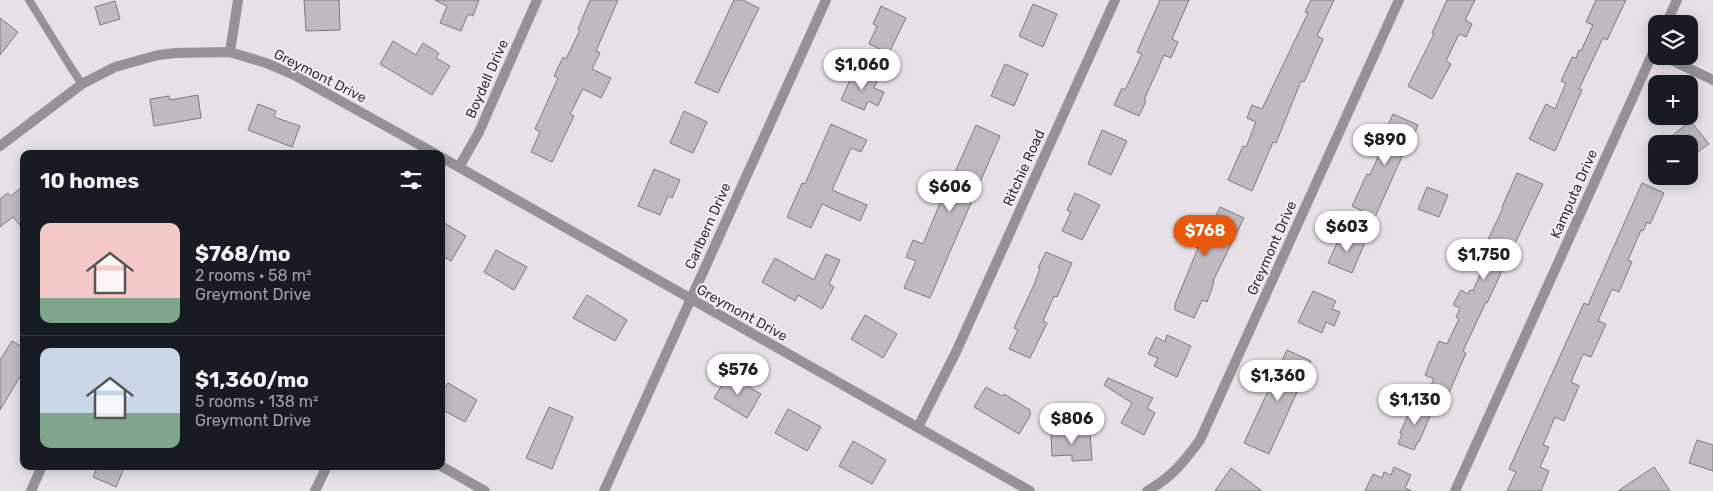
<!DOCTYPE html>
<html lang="en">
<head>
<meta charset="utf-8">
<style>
	:root { --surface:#171b24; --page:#20242c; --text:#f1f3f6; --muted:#9ea1a6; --line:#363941; --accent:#ea580c }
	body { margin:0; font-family:Rubik,sans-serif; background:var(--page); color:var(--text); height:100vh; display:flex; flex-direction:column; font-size:19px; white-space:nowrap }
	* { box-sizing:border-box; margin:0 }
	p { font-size:16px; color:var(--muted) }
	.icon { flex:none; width:28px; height:28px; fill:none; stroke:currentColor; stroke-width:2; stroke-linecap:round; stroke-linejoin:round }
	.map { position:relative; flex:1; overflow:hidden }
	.panel { position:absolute; left:20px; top:150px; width:425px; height:320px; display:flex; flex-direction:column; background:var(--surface); border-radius:10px; box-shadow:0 2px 12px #0003 }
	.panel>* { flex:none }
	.fabs { position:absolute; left:1648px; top:15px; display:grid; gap:10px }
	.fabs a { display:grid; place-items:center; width:50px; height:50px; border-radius:10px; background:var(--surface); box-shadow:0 2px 12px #0003; font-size:25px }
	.price { position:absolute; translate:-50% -42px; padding:0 11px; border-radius:18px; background:#fff; color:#222; font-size:16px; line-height:32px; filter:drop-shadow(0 1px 2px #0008) }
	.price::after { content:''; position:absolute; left:50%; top:30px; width:15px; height:11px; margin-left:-8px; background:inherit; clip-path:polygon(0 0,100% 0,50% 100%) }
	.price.current { background:var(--accent); color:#fff }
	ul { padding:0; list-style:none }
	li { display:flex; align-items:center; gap:15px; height:125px; padding:0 20px }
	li+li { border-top:1px solid var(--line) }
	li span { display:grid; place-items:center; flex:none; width:140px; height:100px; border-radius:10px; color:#555 }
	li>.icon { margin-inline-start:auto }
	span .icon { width:60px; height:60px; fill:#fffc; stroke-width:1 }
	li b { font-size:21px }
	h2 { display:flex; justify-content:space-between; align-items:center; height:60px; padding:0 20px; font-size:21px }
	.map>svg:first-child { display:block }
	.building { fill:#c0bac0; stroke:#7e797e }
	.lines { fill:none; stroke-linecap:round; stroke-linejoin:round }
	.lane { stroke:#959295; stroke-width:8 }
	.street { stroke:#959295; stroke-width:10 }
	.labels { text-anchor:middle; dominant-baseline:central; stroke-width:4; stroke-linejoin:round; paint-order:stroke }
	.street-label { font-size:14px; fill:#343234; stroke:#f4eef4 }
</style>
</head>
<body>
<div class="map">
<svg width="1713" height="491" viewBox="0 0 1713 491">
	<rect width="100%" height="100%" fill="#e7e0e7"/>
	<g class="building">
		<path d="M304,0H339L340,30L306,31Z"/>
		<path d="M435,0H479L473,16L468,14L461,31L440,23L447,6Z"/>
		<path d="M590,0H618L596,51L600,53L592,69L611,78L601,98L583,89L570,114L574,116L552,162L531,152L540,132L535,129L558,78L554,76L563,57L566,59L580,30L578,29Z"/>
		<path d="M734,0H743L759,8L718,93L695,83Z"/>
		<path d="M1160,0H1189L1172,39L1178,42L1171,58L1164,55L1144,100L1146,101L1139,116L1114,105L1122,88L1125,90L1142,54L1137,52Z"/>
		<path d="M1311,0H1334L1317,36L1323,39L1304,82L1301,81L1276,143L1273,142L1252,191L1228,180L1243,146L1246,147L1256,122L1247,118L1252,105L1262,109L1308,13L1305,12Z"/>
		<path d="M1447,0H1475L1465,20L1472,24L1466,37L1459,34L1446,61L1451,64L1432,99L1408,86L1434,34L1432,33Z"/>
		<path d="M1596,0H1626L1607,40L1603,38L1579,89L1582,90L1555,151L1529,139L1546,104L1555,109L1566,83L1561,81L1572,57L1576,58L1579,50L1581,51L1593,25L1586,22Z"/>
		<path d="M115,1L120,19L100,25L95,7Z"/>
		<path d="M1033,4L1057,14L1043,47L1019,36Z"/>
		<path d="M881,6L906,18L889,53L869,44L877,26L873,24Z"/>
		<path d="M0,18L18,32L0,55Z"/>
		<path d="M393,41L416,55L423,43L439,53L436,58L450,66L432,95L380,64Z"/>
		<path d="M1005,64L1028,74L1014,106L991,96Z"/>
		<path d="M855,69L878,79L874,88L884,92L878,106L868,101L864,110L841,100Z"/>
		<path d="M198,95L201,118L154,126L150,99L169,96L170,100Z"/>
		<path d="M258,104L276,111L274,117L300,126L292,147L248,130Z"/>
		<path d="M684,111L707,122L693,153L670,143Z"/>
		<path d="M1393,114L1418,125L1411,142L1409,141L1375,217L1352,206L1367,174L1370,175L1389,132L1386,130Z"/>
		<path d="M1689,119L1709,144L1689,158V144H1662L1689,122Z"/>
		<path d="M831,124L867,140L861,152L851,148L832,190L867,205L860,221L822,204L811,228L787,217L802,183L805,184Z"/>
		<path d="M976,125L1000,136L930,298L904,288L916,261L906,257L913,240L923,244L941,201L928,196L935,182L947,187L951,178L952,179Z"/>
		<path d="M1102,130L1127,141L1111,175L1088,164Z"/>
		<path d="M654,169L680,180L672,198L668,196L660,215L638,206Z"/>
		<path d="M1517,173L1543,184L1487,303L1486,302L1463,351L1466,353L1448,395L1430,387L1434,379L1425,375L1439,341L1447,344L1459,319L1456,317L1460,308L1453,305L1461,290L1468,294L1470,290L1473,291L1484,266L1477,263L1503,208L1502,207Z"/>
		<path d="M1642,183L1664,193L1650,224L1647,222L1643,231L1641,230L1628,260L1632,262L1619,292L1612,289L1598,321L1606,324L1591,357L1583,354L1571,382L1579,386L1564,421L1555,417L1543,445L1549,447L1540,467L1549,471L1541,491H1507L1516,472L1509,469L1584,303L1588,305Z"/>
		<path d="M24,185V230L13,217L0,227V199L8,193L11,196Z"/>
		<path d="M1427,187L1448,195L1439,217L1418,209Z"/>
		<path d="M1075,193L1100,205L1082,240L1062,231L1071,212L1067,210Z"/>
		<path d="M1220,207L1244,218L1213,281L1214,282L1207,302L1202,300L1194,318L1175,310V304L1198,248L1174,237L1184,217L1210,229Z"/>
		<path d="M441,221L466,236L451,261L441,255Z"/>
		<path d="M1342,232L1365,242L1352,273L1328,263Z"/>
		<path d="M496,250L527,267L514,290L484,272Z"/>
		<path d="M1046,252L1072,263L1057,297L1054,296L1043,321L1047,323L1030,358L1009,349L1018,330L1014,328L1033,287L1040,269L1038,268Z"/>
		<path d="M826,254L840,260L829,284L834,287L822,309L798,295L795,301L762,282L775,258L814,280Z"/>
		<path d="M1313,291L1336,301L1332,309L1340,312L1334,326L1326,322L1322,333L1298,322Z"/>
		<path d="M587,295L627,320L615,341L573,318Z"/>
		<path d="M865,315L897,334L883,358L851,339Z"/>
		<path d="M1167,335L1191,346L1177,377L1154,366L1158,358L1148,354L1156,337L1165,342Z"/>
		<path d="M12,341L24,348V370L0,410V360Z"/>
		<path d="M1287,350L1311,361L1269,454L1244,443Z"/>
		<path d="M728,375L761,394L747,418L714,398Z"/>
		<path d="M1108,378L1153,398L1147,408L1155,413L1144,435L1121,423L1132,403L1104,385Z"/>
		<path d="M448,383L477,400L465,422L441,409V394Z"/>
		<path d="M986,387L1002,396L1004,394L1030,410V416L1019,434L974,407Z"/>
		<path d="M1418,402L1433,409L1419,442L1418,441L1414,450L1398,444L1402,434L1400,433L1410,410L1412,406L1416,407Z"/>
		<path d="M549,407L573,417L552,469L526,458Z"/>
		<path d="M788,409L821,427L807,451L775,433Z"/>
		<path d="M1090,432L1092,460L1072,461V455L1052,456L1051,433Z"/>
		<path d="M1697,440L1713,445V471L1689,463Z"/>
		<path d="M853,441L886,460L872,484L839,466Z"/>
		<path d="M98,466H125L116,487L93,477Z"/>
		<path d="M1394,467L1411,475L1405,488L1412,491H1365L1373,474L1382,478L1384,472L1391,475Z"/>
		<path d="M1654,467L1670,491H1618Z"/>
		<path d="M1231,468L1262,491H1215Z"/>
	</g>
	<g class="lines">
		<path class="lane" d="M29,0L70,66L82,84"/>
		<g class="street">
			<path d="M1666,24L1677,0"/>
			<path d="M230,52L238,0"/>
			<path d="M1663,56L1713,80"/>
			<path d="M0,146L82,84L115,67L158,55L176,53L230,52L266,63L294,75L436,154"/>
			<path d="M441,157L1030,491"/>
			<path d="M459,167L479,132L537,0"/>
			<path d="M918,427L956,352L1115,0"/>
			<path d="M441,466L485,491"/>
			<path d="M31,491L42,466"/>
			<path d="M315,491L327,466"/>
			<path d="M604,491L826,0"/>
			<path d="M1147,491C1172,477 1183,463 1200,440L1399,0"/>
			<path d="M1455,491L1656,46"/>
		</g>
	</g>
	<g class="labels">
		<g class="street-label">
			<text transform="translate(320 76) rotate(27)">Greymont Drive</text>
			<text transform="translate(487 79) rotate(-66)">Boydell Drive</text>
			<text transform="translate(1024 168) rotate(-66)">Ritchie Road</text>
			<text transform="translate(1574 194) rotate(-66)">Kamputa Drive</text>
			<text transform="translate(708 226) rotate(-66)">Carlbern Drive</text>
			<text transform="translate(1272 248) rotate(-66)">Greymont Drive</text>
			<text transform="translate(742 313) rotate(29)">Greymont Drive</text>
		</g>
	</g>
</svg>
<div class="fabs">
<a><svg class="icon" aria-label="layers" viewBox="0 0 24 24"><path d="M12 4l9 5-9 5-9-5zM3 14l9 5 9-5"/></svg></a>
<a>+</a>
<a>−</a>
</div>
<b class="price" style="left:862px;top:91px">$1,060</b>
<b class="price" style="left:1385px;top:166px">$890</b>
<b class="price" style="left:950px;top:213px">$606</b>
<b class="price" style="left:1347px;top:253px">$603</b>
<b class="price current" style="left:1205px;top:257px">$768</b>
<b class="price" style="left:1484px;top:281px">$1,750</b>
<b class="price" style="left:738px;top:396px">$576</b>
<b class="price" style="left:1278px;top:402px">$1,360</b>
<b class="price" style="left:1415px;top:426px">$1,130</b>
<b class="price" style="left:1072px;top:445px">$806</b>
<section class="panel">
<h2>10 homes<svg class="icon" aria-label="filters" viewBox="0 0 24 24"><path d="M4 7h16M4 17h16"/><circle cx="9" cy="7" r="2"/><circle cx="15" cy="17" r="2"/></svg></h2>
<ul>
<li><span style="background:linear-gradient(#f6c9c9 75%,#7fa58c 0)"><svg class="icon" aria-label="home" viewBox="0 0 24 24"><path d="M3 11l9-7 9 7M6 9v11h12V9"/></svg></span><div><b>$768/mo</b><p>2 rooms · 58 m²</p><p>Greymont Drive</p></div></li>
<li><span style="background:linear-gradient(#c9d6e8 65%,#7fa58c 0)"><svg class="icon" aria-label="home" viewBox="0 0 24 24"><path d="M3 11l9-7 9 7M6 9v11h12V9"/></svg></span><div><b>$1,360/mo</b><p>5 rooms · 138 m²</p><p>Greymont Drive</p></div></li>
</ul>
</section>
</div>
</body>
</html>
